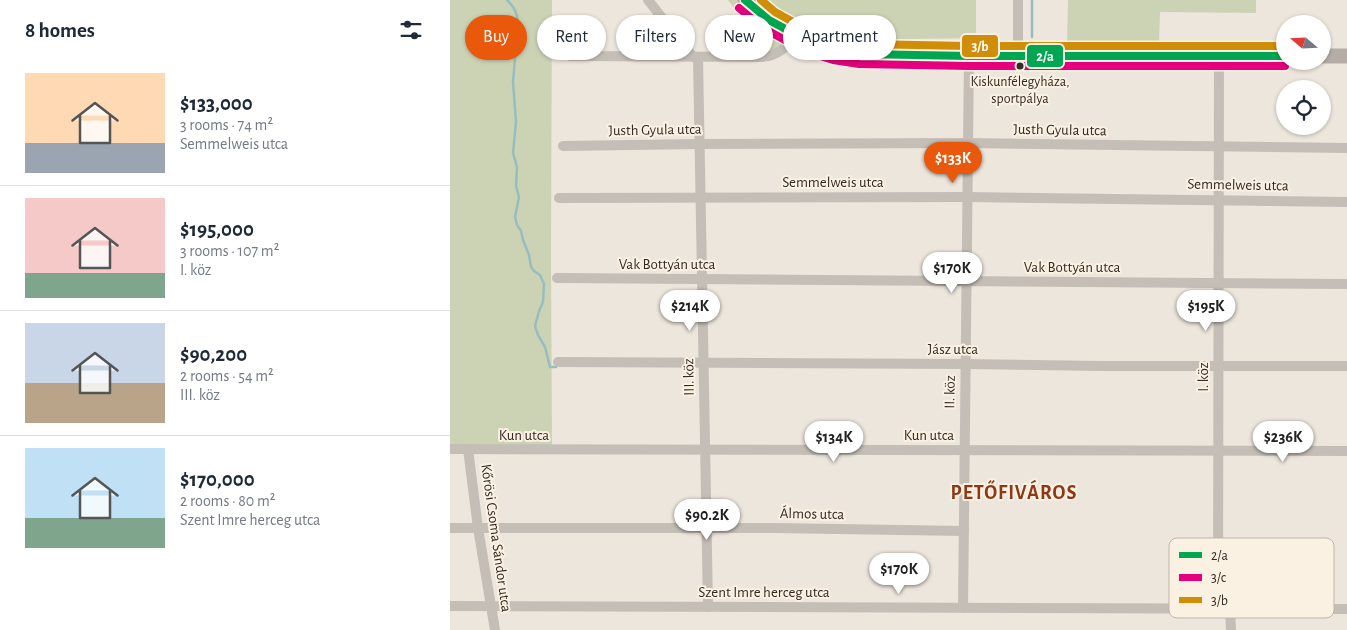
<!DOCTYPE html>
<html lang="en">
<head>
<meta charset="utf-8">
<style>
	:root { --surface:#fff; --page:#f2f2f3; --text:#1f2937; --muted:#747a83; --line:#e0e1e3; --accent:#ea580c }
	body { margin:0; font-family:"Alegreya Sans",sans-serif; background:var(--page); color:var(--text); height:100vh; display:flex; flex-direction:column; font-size:19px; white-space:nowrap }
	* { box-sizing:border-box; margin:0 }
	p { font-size:16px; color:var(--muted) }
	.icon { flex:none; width:28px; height:28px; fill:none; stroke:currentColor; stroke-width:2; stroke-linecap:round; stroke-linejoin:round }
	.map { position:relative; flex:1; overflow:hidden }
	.sheet { display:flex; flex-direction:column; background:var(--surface); width:450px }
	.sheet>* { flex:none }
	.top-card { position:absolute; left:15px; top:15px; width:475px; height:45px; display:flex; gap:10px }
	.needle { width:32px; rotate:289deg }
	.tools { position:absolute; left:826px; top:15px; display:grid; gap:10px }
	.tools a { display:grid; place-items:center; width:55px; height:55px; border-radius:50%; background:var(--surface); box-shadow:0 1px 4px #0004; font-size:25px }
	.price { position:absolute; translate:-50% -42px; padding:0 11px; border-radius:18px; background:#fff; color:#222; font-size:16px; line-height:32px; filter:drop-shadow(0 1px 2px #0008) }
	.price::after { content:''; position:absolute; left:50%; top:30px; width:15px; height:11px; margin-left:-8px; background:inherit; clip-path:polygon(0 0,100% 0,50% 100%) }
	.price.current { background:var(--accent); color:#fff }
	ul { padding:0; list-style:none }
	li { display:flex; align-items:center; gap:15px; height:125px; padding:0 25px }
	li+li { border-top:1px solid var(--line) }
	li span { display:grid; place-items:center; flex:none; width:140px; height:100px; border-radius:0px; color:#555 }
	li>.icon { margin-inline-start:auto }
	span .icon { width:60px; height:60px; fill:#fffc; stroke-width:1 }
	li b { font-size:21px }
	h2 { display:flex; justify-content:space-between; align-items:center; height:60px; padding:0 25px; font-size:21px }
	.pill { padding:0 18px; border-radius:22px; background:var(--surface); box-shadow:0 1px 4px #0004; font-size:18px; line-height:45px }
	.pill.current { background:var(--accent); color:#fff }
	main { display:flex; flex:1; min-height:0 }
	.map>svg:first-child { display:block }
	.green { fill:#ccd3b5 }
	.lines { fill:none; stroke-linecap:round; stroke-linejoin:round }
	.stream { stroke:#98bdbf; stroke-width:2.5 }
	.street { stroke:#c5beb7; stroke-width:10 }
	.secondary { stroke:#b6aea6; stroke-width:15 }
	.bus-1-casing { stroke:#faf1e3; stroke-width:11 }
	.bus-2-casing { stroke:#faf1e3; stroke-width:11 }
	.bus-3-casing { stroke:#faf1e3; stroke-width:11 }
	.bus-1 { stroke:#00a651; stroke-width:8 }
	.bus-2 { stroke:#e5007d; stroke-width:8 }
	.bus-3 { stroke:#d08d07; stroke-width:8 }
	.bus-dot { fill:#352b25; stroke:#faf1e3; stroke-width:2 }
	.labels { text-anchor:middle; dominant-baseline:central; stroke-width:4; stroke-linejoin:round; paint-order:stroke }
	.bus-label { font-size:14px; fill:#352b25; stroke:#faf1e3 }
	.street-label { font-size:15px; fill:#352b25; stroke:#faf1e3 }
	.district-label { font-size:20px; font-weight:bold; letter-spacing:1px; fill:#8b3917; stroke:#faf1e3 }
	.key { fill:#faf1e3; stroke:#bfb6aa; stroke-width:1 }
	.key-label { font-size:14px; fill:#352b25 }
	.line-badge { stroke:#faf1e3; stroke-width:2 }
	.badge-label { font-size:14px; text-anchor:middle; font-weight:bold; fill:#fff }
</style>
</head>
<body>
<main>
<section class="sheet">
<h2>8 homes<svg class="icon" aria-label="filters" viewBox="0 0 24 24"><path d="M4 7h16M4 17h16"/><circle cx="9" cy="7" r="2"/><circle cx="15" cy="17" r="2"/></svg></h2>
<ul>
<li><span style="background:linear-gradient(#ffd9b3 70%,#9aa5b1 0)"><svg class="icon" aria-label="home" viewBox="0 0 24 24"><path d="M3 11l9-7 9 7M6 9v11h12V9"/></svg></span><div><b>$133,000</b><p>3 rooms · 74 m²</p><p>Semmelweis utca</p></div></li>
<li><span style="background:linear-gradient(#f6c9c9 75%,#7fa58c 0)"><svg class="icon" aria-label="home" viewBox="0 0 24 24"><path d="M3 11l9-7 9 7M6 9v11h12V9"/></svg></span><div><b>$195,000</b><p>3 rooms · 107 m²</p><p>I. köz</p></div></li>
<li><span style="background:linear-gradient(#c9d6e8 60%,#b9a48a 0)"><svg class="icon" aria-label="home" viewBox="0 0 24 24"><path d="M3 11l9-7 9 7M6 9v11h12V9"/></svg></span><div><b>$90,200</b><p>2 rooms · 54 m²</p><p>III. köz</p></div></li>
<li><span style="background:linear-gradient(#bfe0f5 70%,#7fa58c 0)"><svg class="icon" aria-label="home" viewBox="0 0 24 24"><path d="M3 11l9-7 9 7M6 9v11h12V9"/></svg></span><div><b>$170,000</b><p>2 rooms · 80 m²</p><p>Szent Imre herceg utca</p></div></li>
</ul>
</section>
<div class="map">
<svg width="897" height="630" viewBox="0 0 897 630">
	<rect width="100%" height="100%" fill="#ede6dc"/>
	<g class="green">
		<path d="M0,0H102L101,259L102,448H0Z"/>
		<path d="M278,0H526V38L409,40L379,34L352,24L346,36L327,58L293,20Z"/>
		<path d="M618,0H806V13L710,12L709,44H617Z"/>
	</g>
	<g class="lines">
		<g class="stream">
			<path d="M57,0C64,7 67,12 68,22L63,82L66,122L63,153L67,167L66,186L69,197L65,217L67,225L71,231L73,240L79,255L81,267L84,271L90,275L94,284L93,302L89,311L85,326L88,335L95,347L100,367H106"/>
			<path d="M582,0V37"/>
		</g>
		<g class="street">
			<path d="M198,0L243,57"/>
			<path d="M568,0V56"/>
			<path d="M120,56L312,57C328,56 336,47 345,36"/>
			<path d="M248,57L258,607"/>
			<path d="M113,146L249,144L518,143L897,148"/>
			<path d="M109,198L517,197L897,202"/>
			<path d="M107,278L897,284"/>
			<path d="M108,362L516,364L653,366H897"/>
			<path d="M0,449L897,451"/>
			<path d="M18,449L28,528L45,630"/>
			<path d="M0,528H325L514,531"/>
			<path d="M0,606L897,609"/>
			<path d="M513,608L519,56"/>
			<path d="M768,609L769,55"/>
			<path d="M780,609L781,630"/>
		</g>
		<g class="secondary">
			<path d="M295,0L319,20L359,42L386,50L411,54L519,56H835"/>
			<path d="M872,56H897"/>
		</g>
		<g class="bus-1-casing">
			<path id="bus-1" d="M295,0L319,20L359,42L386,50L411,54L519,56H835"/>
		</g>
		<g class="bus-2-casing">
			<path id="bus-2" d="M289,8L313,28L355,51L383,60L409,64L519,66H835"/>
		</g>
		<g class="bus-3-casing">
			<path id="bus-3" d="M311,0L325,12L363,33L388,40L412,44L519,46H835"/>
		</g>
		<use href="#bus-1" class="bus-1"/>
		<use href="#bus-2" class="bus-2"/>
		<use href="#bus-3" class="bus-3"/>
	</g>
	<circle class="bus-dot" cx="570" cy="66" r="4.5"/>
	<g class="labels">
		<g class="bus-label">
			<text x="570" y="82">Kiskunfélegyháza,<tspan x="570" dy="17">sportpálya</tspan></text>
		</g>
		<g class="street-label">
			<text transform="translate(205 130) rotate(-1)">Justh Gyula utca</text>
			<text transform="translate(610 130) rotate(1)">Justh Gyula utca</text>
			<text x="383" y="182">Semmelweis utca</text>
			<text transform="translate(788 185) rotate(1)">Semmelweis utca</text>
			<text x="217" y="264">Vak Bottyán utca</text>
			<text x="622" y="267">Vak Bottyán utca</text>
			<text x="503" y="349">Jász utca</text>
			<text transform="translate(239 377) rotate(-91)">III. köz</text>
			<text transform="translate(753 377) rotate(-90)">I. köz</text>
			<text transform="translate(500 392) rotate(-89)">II. köz</text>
			<text x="74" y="435">Kun utca</text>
			<text x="479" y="435">Kun utca</text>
			<text transform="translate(362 514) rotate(1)">Álmos utca</text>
			<text transform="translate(46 538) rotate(82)">Kőrösi Csoma Sándor utca</text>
			<text x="314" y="592">Szent Imre herceg utca</text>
		</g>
		<g class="district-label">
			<text x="564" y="493">PETŐFIVÁROS</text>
		</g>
	</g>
	<rect x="719" y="538" width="165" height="80" rx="8" class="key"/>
	<rect x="729" y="552" width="23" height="6" fill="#00a651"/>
	<rect x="729" y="574" width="23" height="7" fill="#e5007d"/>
	<rect x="729" y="597" width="23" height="6" fill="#d08d07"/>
	<g class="key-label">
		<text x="761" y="560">2/a</text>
		<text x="761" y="582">3/c</text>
		<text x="761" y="605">3/b</text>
	</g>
	<g class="line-badge">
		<rect x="511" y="34" width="38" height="24" rx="5" fill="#d08d07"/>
		<rect x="576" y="44" width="38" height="24" rx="5" fill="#00a651"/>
	</g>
	<g class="badge-label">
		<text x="530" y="51">3/b</text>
		<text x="595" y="61">2/a</text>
	</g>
</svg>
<div class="tools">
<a><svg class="needle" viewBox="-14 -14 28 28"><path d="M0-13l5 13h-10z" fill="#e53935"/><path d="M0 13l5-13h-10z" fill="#747a83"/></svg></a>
<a><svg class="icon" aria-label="locate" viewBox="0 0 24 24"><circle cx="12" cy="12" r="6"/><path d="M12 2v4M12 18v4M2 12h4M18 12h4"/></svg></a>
</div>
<b class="price current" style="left:503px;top:184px">$133K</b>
<b class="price" style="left:502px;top:294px">$170K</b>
<b class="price" style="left:240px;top:332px">$214K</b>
<b class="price" style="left:756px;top:332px">$195K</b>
<b class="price" style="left:384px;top:463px">$134K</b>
<b class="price" style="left:833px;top:463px">$236K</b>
<b class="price" style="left:257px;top:541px">$90.2K</b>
<b class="price" style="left:449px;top:595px">$170K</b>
<div class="top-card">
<a class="pill current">Buy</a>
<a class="pill">Rent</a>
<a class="pill">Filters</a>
<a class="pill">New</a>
<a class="pill">Apartment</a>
</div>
</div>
</main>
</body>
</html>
